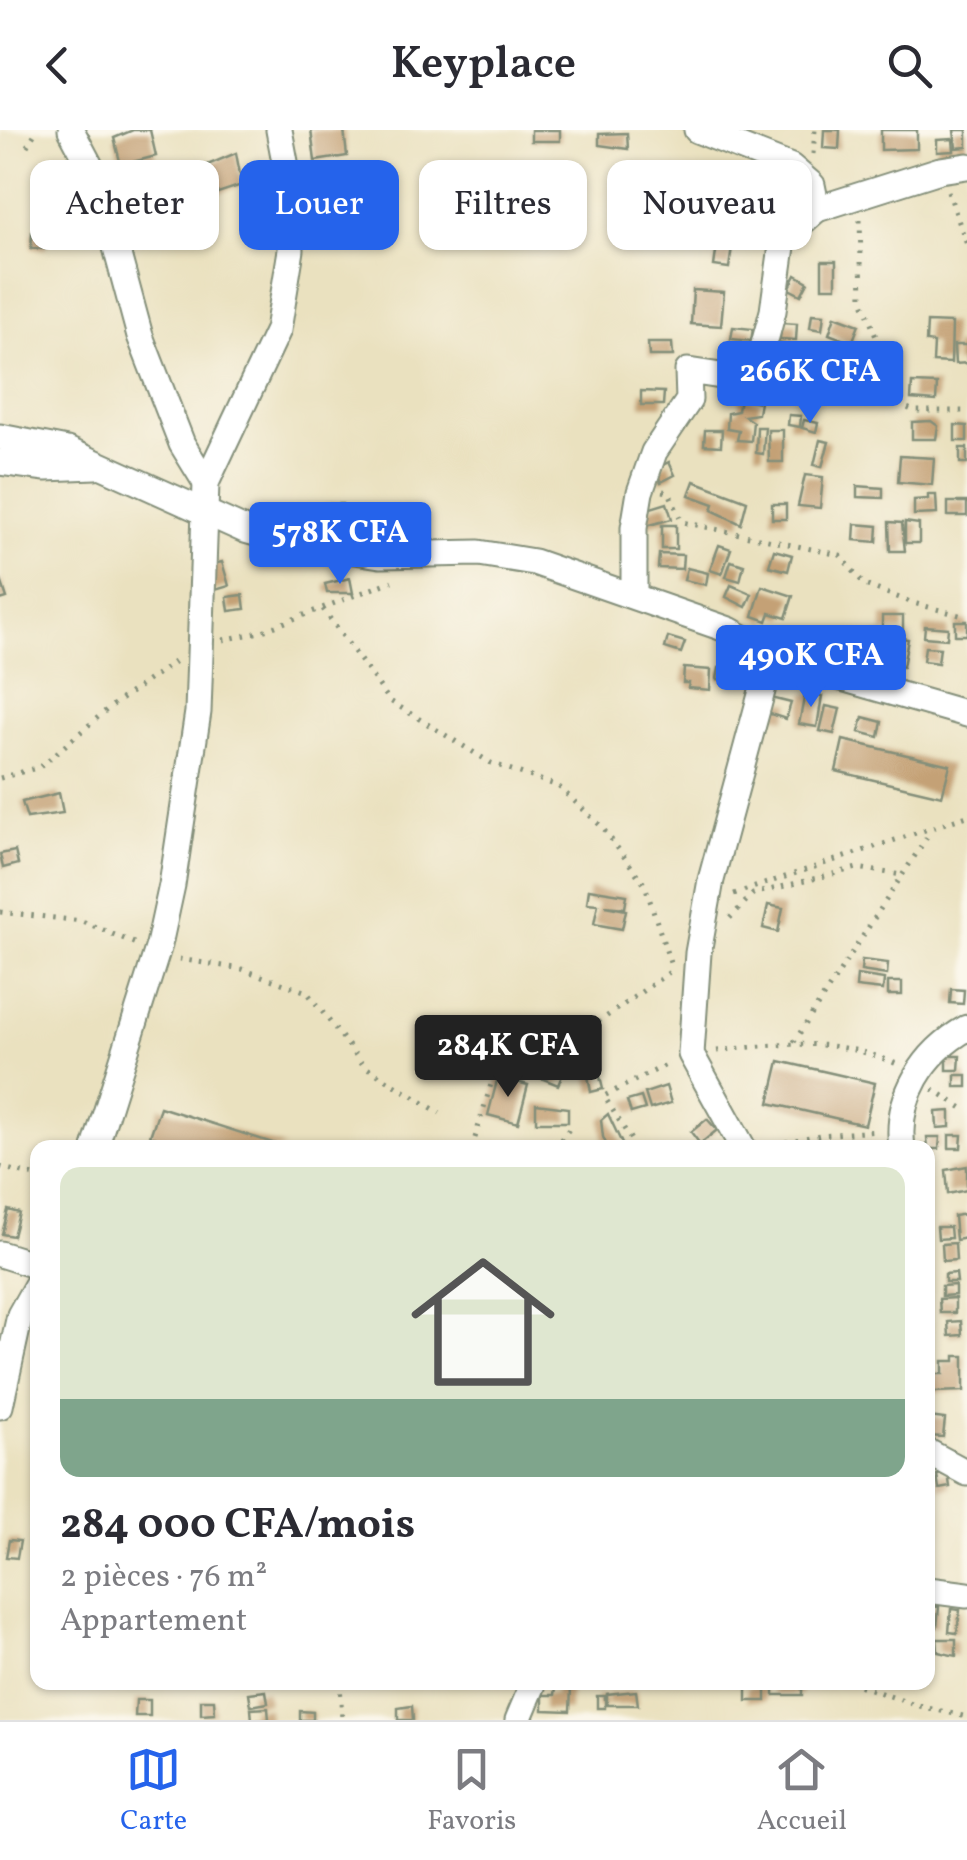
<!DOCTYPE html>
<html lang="fr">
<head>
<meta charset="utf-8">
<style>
	:root { --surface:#fff; --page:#f7f7f7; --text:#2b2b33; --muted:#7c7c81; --line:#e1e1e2; --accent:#2563eb }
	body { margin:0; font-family:Vollkorn,serif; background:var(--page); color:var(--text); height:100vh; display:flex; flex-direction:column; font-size:38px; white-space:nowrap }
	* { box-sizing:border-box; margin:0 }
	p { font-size:32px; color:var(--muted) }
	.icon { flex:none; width:55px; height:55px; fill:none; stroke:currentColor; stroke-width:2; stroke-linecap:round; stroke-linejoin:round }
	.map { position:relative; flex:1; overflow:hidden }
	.side { position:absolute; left:30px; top:1010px; width:905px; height:550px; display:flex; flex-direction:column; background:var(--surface); border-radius:20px; box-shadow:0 2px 8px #0004 }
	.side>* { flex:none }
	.banner { position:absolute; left:30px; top:30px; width:908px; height:90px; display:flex; gap:20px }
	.price { position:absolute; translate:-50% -85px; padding:0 22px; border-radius:10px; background:var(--accent); color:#fff; font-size:32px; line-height:65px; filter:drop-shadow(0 2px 5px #0008) }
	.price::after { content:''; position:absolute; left:50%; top:60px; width:30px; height:22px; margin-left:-15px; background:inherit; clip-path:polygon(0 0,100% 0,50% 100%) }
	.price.selected { background:#222; color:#fff }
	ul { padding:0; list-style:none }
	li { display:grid; align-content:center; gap:20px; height:530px; padding:0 30px }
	li span { display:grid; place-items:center; height:310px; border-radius:20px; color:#555 }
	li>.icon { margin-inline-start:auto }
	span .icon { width:180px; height:180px; fill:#fffc; stroke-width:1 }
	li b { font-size:42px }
	.pill { padding:0 35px; border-radius:20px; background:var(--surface); box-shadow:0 2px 8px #0004; font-size:35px; line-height:90px }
	.pill.selected { background:var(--accent); color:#fff }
	header { display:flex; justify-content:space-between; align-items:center; height:130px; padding:0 30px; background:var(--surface); font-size:45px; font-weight:600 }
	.tab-bar { display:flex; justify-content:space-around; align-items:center; height:140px; border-top:2px solid var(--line); background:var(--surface); font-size:28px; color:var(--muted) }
	.tab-bar a { display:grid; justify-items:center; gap:5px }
	.tab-bar .selected { color:var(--accent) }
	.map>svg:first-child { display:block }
	.building { fill:#c4a176 }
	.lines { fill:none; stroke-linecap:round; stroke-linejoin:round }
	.minor-casing { stroke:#848f7a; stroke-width:29 }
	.path { stroke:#848f7a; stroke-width:5; stroke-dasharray:2.5 8; stroke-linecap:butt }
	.minor { stroke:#fff; stroke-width:25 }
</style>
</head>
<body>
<header><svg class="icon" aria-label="back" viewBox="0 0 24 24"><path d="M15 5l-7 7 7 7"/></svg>Keyplace<svg class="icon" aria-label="search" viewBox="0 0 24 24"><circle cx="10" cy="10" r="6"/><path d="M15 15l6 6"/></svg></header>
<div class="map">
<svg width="967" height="1590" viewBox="0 0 967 1590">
	<rect width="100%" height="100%" fill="#fbf7ec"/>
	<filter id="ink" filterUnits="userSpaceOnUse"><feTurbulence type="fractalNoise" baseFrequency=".01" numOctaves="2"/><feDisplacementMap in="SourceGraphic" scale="20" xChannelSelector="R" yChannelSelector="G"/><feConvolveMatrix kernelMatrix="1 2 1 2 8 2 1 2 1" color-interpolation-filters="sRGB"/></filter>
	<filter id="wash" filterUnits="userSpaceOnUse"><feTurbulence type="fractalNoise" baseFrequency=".0048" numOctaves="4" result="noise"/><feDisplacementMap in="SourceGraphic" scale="40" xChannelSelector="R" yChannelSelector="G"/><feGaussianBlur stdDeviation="2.25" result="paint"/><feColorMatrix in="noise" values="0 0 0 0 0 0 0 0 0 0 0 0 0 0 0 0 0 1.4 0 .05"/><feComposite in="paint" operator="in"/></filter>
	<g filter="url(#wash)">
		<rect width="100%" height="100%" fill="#eae1bf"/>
		<g id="blocks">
			<g class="building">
				<path d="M133,0H150L156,26L121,35L114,8Z"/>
				<path d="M311,0H344L347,26L315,31Z"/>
				<rect x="531" y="0" width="29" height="11"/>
				<path d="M824,0H840L839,19L823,18Z"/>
				<path d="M881,0H917V19L881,20Z"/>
				<path d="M954,0H967V17L956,18Z"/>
				<path d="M627,3L628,19L599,15V4Z"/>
				<path d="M953,9L954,21L937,22V10Z"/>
				<path d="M236,23L242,55L212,65L205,36Z"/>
				<path d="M638,37H652V52H639Z"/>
				<path d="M153,39H169L170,49L153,50Z"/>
				<path d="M160,55H188V73H161Z"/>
				<path d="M89,68V86L57,88L56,70Z"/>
				<path d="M757,73L771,74V85L756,84Z"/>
				<path d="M198,74L199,92L169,94L168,77Z"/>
				<path d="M690,100H705V120L690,121Z"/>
				<path d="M719,101L734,103L729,138L714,136Z"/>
				<path d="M32,102L46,103V119L31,118Z"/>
				<rect x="822" y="131" width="14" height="26"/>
				<path d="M796,145L808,152L801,165L789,159Z"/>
				<path d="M693,160L724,162L721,196L691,194Z"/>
				<path d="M812,184L824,185L822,200L810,198Z"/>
				<path d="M835,186L859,195L852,213L829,204Z"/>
				<path d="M927,192L952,193L951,233L933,232L934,213L926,212Z"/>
				<path d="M781,193L797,194L796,210L780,209Z"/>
				<path d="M733,197L753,199L751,211L731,209Z"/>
				<path d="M648,213H672L673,226H649Z"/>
				<path d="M778,213L806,221L800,248L771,242Z"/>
				<path d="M954,215H967V233L955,234Z"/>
				<path d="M808,232L823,236L819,252L803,247Z"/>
				<path d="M912,253L937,254L936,271L911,269Z"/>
				<path d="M641,261L664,262L663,275H641Z"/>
				<path d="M740,268L760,272L758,284L744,286L753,292L751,311L737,310L739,301L727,299L728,283L738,281Z"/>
				<path d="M789,285L801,286L800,297L788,295Z"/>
				<path d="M804,290L818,293L816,302L802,298Z"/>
				<path d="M931,291L938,296L936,309H912V292Z"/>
				<path d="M955,295L967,296V311H955Z"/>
				<path d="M757,297H765L763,324L756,323Z"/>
				<path d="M705,300H722L721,316L704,315Z"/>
				<path d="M768,300H783V332H769Z"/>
				<path d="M820,310L829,312L822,337L814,335Z"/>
				<rect x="960" y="318" width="7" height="15"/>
				<path d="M900,326L934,328L932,355L898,352Z"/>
				<path d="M669,332L675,345L661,352L655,339Z"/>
				<path d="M805,345L823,347L820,378L798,376Z"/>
				<path d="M694,351L747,371L741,394L712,380L714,374L689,365Z"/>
				<path d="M857,356L883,358V368L857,367Z"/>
				<path d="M928,365H936L937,384L914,385V370L928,369Z"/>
				<rect x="948" y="372" width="19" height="14"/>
				<path d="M667,373L672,389L646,396L641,381Z"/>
				<path d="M327,374H342V400H326L324,376Z"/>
				<rect x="772" y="374" width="14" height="15"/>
				<path d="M889,392L902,393L905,421H890Z"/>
				<path d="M905,392L919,394V413H905Z"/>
				<path d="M855,394L878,396L877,412L854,410Z"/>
				<rect x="662" y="395" width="14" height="24"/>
				<path d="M719,415L731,419L722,444L710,440Z"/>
				<path d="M774,420L792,425L788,441L769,436Z"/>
				<path d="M659,424L683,425L682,439L658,438Z"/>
				<path d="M731,431L744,435L740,451L726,447Z"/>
				<path d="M222,432L229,456L212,461L205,436Z"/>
				<path d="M687,438L708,443L706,455L684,450Z"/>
				<path d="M0,447L7,468L0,470Z"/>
				<path d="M350,448L353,463H327L325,454Z"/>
				<path d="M731,455L752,464L746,477L726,467Z"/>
				<path d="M762,456L793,466L786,488L770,483L767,491L753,486Z"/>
				<path d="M243,465L245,479L229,481L227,467Z"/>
				<rect x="882" y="486" width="21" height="15"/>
				<rect x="955" y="491" width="12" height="14"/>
				<path d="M925,496L948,498L947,509L924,507Z"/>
				<path d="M876,504L908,509L903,537L872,531Z"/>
				<path d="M668,507L685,512L681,523L665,518Z"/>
				<path d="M828,507L843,508L842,530L827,529Z"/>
				<path d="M728,514L743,515L741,535L726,533Z"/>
				<path d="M925,517L940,518L938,533L923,531Z"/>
				<path d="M684,538L711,540L710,560L688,558L689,553H683Z"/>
				<path d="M719,538L731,541L729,551L717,549Z"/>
				<path d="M805,563L822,566L817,597L799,594Z"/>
				<path d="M771,568L791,573L786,589L767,583Z"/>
				<path d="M826,576L840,579L834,604L820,601Z"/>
				<path d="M863,587L882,592L879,607L859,602Z"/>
				<path d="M843,610L950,635L942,666L836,641Z"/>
				<path d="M59,663L63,683L27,688L22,672Z"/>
				<path d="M15,721L18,734L3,738L0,724Z"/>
				<path d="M589,759L627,765L625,778L605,776L626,780L622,799L594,794L598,774L587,773Z"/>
				<path d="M768,775L783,778L778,802L763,798Z"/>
				<path d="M862,830L888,833L887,845L861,841Z"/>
				<path d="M857,845L884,849L883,860L856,857Z"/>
				<rect x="888" y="852" width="14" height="13"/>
				<path d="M951,859L964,860L963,874L950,873Z"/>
				<path d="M947,926H960L959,940H947Z"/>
				<path d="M779,931L875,953L865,995L769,973Z"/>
				<path d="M548,932L565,939L558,955L541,948Z"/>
				<path d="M599,943L603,959L591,962L588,946Z"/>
				<rect x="955" y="945" width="12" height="12"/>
				<path d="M498,947L528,955L518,993L488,985Z"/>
				<path d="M666,956L671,973L650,979L645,963Z"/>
				<path d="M641,967L645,979L631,983L627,971Z"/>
				<path d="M536,974L568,978V992H536Z"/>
				<path d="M160,977L285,1017V1018H187L150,1006Z"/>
				<path d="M950,981V997L937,998L936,982Z"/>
				<path d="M608,984L624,1018H608L603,1007L601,990Z"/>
				<path d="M707,989L717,1000L700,1014L691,1002Z"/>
				<path d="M949,1005H962L961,1018H949Z"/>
				<path d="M927,1007H940L939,1019H928Z"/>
				<path d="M967,1036V1060L948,1064L946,1040Z"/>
				<path d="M8,1080L19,1083L13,1106L2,1104Z"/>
				<path d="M965,1084L967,1108L956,1110L954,1086Z"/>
				<path d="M937,1097H950L951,1108L938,1109Z"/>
				<path d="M955,1113L956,1130L943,1131L942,1114Z"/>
				<path d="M956,1143L957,1152H945V1144Z"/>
				<path d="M955,1155V1165L942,1166V1156Z"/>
				<path d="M955,1168V1183H940L939,1169Z"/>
				<path d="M961,1191L962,1205L949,1206L948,1192Z"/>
				<path d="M955,1226H964V1261L933,1262V1244H943V1231H955Z"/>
				<path d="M929,1287L945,1289L943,1307L928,1306Z"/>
				<path d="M948,1343L950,1357L939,1359L937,1345Z"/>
				<path d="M9,1410L20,1411L17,1428L6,1427Z"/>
				<path d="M928,1476L939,1477L937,1497L928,1496Z"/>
				<path d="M951,1479L960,1480L957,1503L949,1502Z"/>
				<path d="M937,1509H956V1526L938,1522Z"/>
				<rect x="774" y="1552" width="28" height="13"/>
				<path d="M556,1557H571L570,1581L543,1580V1565H555Z"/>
				<rect x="747" y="1557" width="19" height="14"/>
				<path d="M266,1561L268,1573L251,1576L249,1563Z"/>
				<path d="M636,1561L638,1575H607V1564Z"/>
				<rect x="597" y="1566" width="8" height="12"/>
				<path d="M136,1570H150V1586H135Z"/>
				<path d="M201,1570H214L215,1584L201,1585Z"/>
				<path d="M412,1576L413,1590H398V1578Z"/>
				<path d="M268,1578L269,1590H252L251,1579Z"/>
				<path d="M300,1581L313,1582V1590H300Z"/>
			</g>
		</g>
	</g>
	<g filter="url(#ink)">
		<use href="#blocks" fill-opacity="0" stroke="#848f7a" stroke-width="2.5"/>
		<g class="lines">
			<g class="minor-casing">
				<g id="minor">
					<path d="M71,0L98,51L140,206L182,314L206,353"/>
					<path d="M817,79L940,40L967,36"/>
					<path d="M0,307L67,320L245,400L277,409L380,425L479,423L534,432L729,500L772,524L828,544L967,584"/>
					<path d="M0,332L46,338L95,336"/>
					<path d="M634,466V398L640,362L654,322L689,270L688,241L754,251L773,181L783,109L817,79L812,55L791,37L697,0"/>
					<path d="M95,1018L159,815L172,755L198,582L206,353L278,200L291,120L289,53L279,0"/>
					<path d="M743,1018L691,924L698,823L711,750L772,524"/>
					<path d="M902,1018C895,967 924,922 967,898"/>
					<path d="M0,1124L38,1136"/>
					<path d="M0,1276L20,1185L38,1153"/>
					<path d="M928,1322L967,1343"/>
					<path d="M928,1460L967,1465"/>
					<path d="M518,1590L534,1552"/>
				</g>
			</g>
			<g class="path">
				<path d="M27,16L37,0"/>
				<path d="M813,24L815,0"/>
				<path d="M948,61L967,115"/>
				<path d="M860,90L862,169L901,275L914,281H967"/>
				<path d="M663,361L669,362L682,392L840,425L865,455L913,473L967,487"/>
				<path d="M323,479L390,571L491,633L558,656L602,697L645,755L671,836"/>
				<path d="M223,510L260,502L392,451"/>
				<path d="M0,648L40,637L110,577L177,530"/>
				<path d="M734,764L967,686"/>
				<path d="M0,782L82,791L136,814"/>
				<path d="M730,788L753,764L857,738L902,745"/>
				<path d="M179,829L242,839L307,862L364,936L440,983"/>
				<path d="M794,912L931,701"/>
				<path d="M717,921C784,913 833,907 897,934"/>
				<path d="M933,959L967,981"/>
				<path d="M765,1016L820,1005L878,1001"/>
				<path d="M472,1018L503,914L570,912L674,839"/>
				<path d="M554,1018L570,998"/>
				<path d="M636,1018L604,966L668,934"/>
				<path d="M0,1037L38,1047"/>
				<path d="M340,1552L342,1590"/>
				<path d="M850,1552L915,1575L967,1587"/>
			</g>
			<use href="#minor" class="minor"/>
		</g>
	</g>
</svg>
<b class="price" style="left:810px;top:296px">266K CFA</b>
<b class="price" style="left:340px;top:457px">578K CFA</b>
<b class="price" style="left:811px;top:580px">490K CFA</b>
<b class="price selected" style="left:508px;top:970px">284K CFA</b>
<div class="banner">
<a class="pill">Acheter</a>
<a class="pill selected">Louer</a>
<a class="pill">Filtres</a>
<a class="pill">Nouveau</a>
</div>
<section class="side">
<ul>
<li><span style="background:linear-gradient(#dfe7d0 75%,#7fa58c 0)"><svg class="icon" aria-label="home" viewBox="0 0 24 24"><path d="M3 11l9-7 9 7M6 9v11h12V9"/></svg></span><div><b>284 000 CFA/mois</b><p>2 pièces · 76 m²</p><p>Appartement</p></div></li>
</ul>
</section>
</div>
<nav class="tab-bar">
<a class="selected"><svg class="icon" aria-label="map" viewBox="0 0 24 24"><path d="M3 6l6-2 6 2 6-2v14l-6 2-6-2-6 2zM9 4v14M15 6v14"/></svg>Carte</a>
<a><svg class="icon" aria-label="saved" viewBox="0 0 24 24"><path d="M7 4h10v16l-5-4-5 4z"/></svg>Favoris</a>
<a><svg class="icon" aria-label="home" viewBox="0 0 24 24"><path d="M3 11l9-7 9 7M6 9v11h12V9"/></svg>Accueil</a>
</nav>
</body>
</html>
